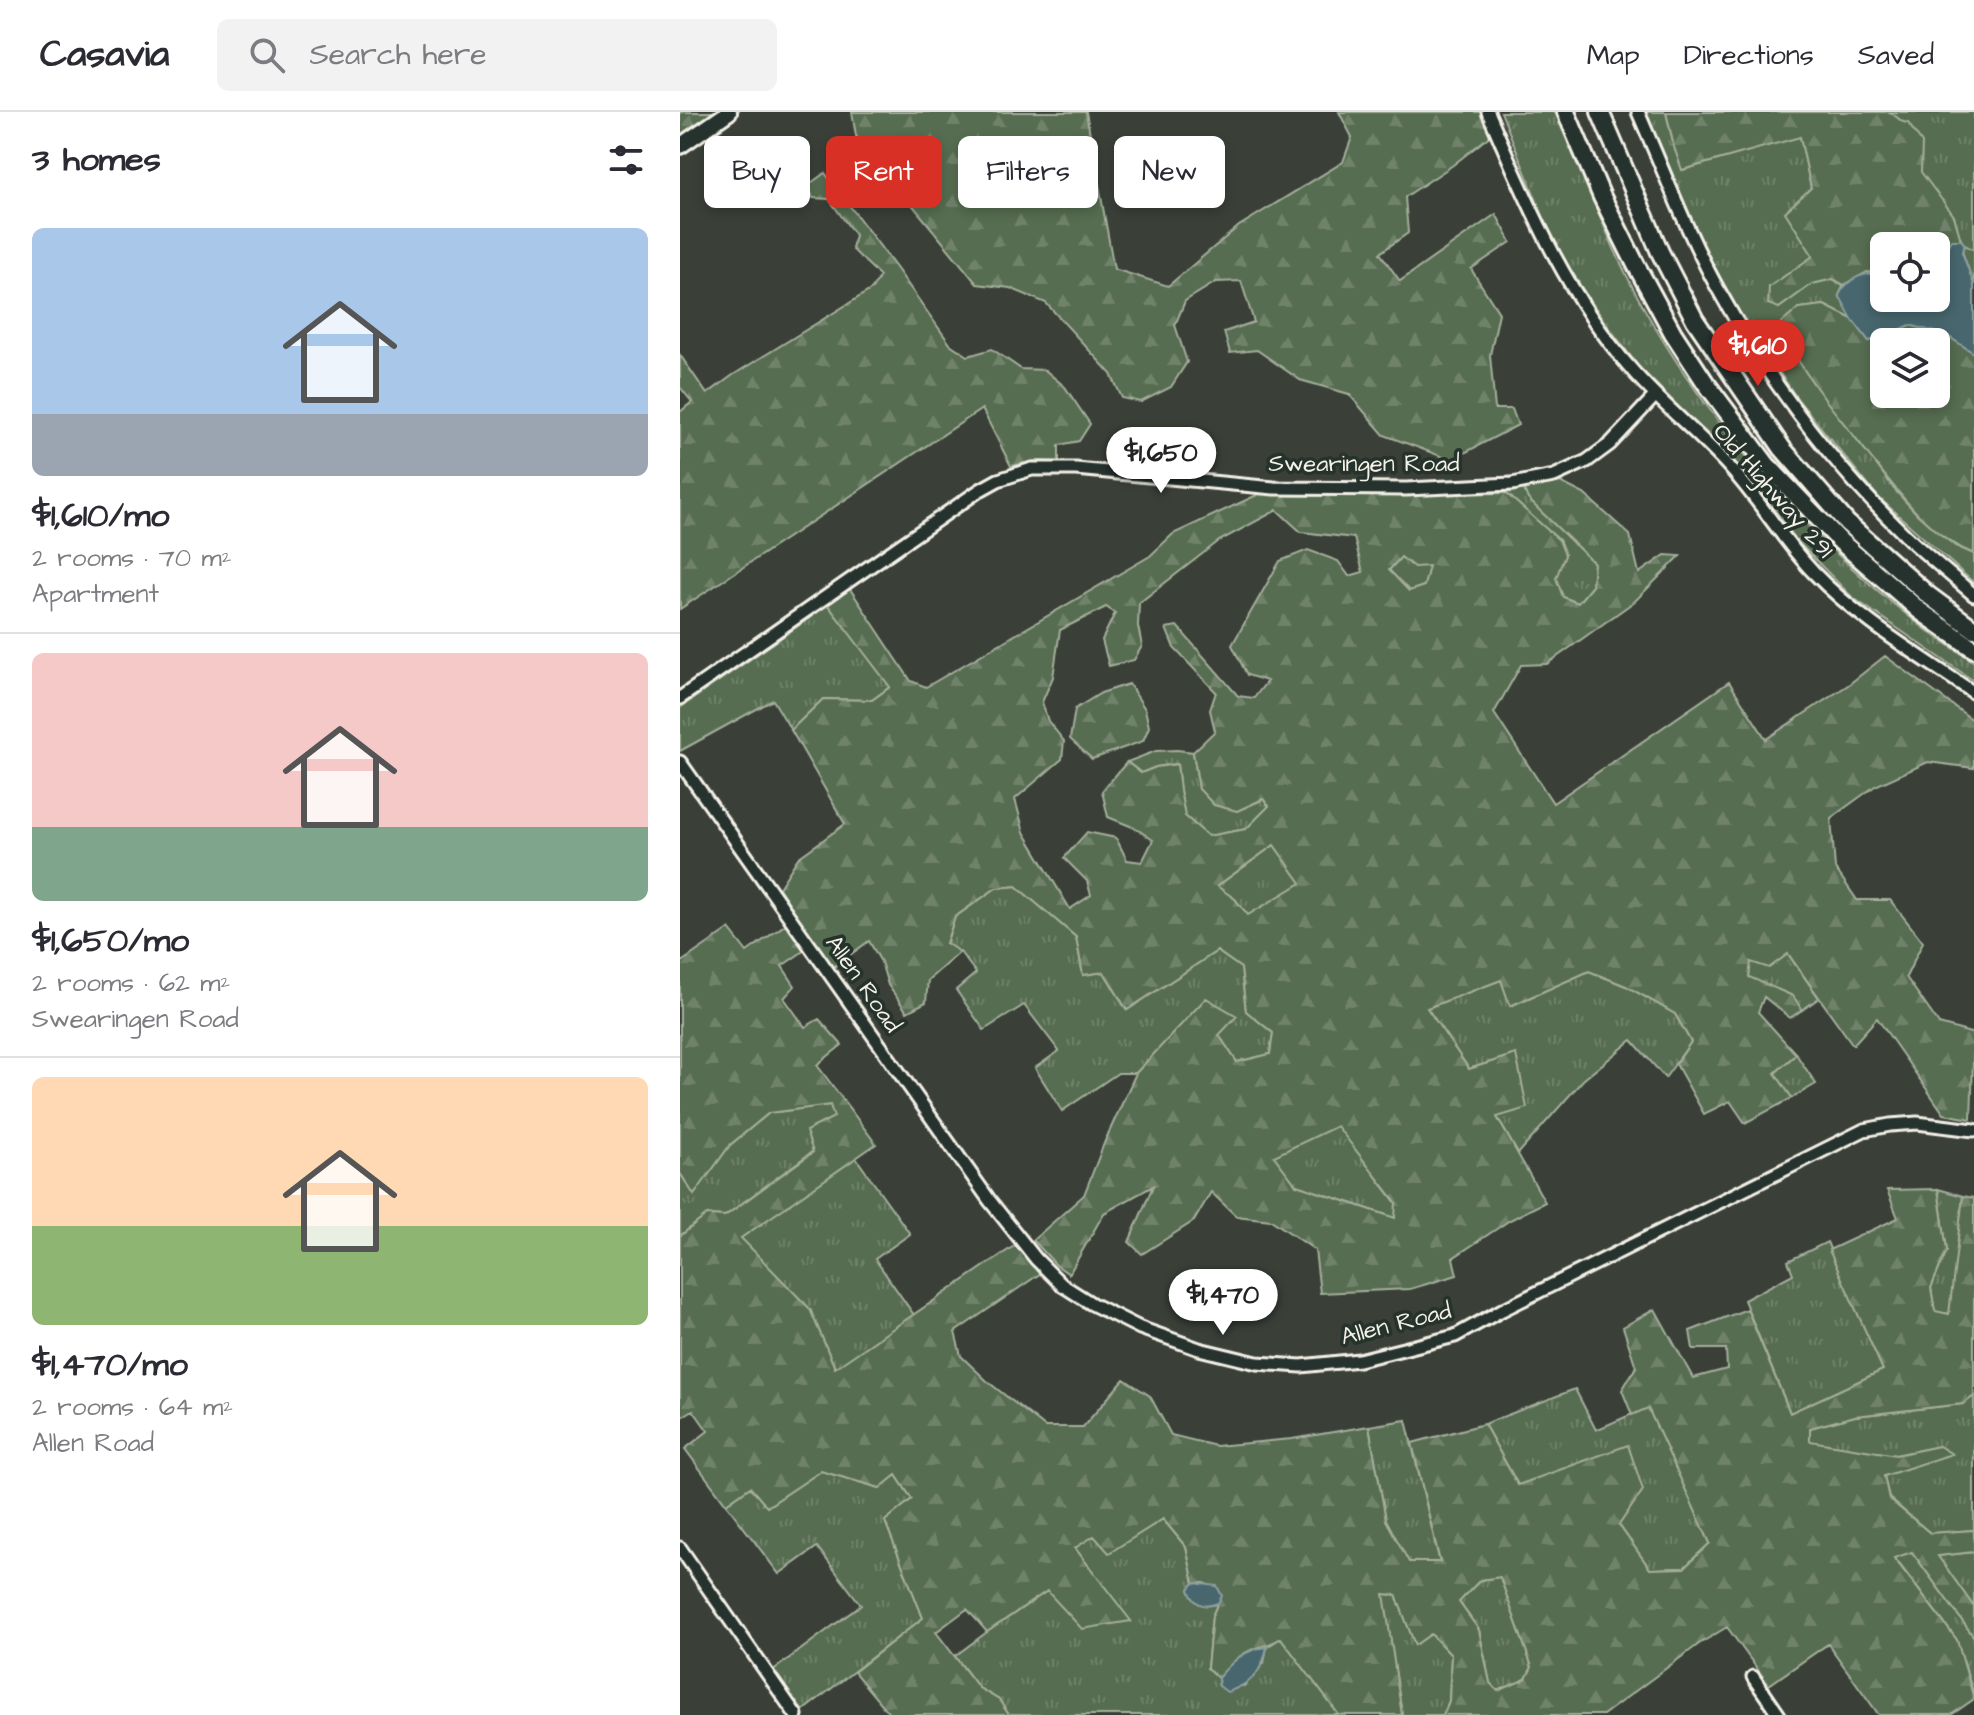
<!DOCTYPE html>
<html lang="en">
<head>
<meta charset="utf-8">
<style>
	:root { --surface:#fff; --page:#f2f2f3; --text:#2b2b33; --muted:#7c7c81; --line:#e1e1e2; --accent:#d93025 }
	body { margin:0; font-family:"Architects Daughter",sans-serif; background:var(--page); color:var(--text); height:100vh; display:flex; flex-direction:column; font-size:30px; white-space:nowrap }
	* { box-sizing:border-box; margin:0 }
	p { font-size:26px; color:var(--muted) }
	.icon { flex:none; width:44px; height:44px; fill:none; stroke:currentColor; stroke-width:2; stroke-linecap:round; stroke-linejoin:round }
	.map { position:relative; flex:1; overflow:hidden }
	.panel { display:flex; flex-direction:column; background:var(--surface); width:680px }
	.panel>* { flex:none }
	.top-card { position:absolute; left:24px; top:24px; width:760px; height:72px; display:flex; gap:16px }
	.buttons { position:absolute; left:1190px; top:120px; display:grid; gap:16px }
	.buttons a { display:grid; place-items:center; width:80px; height:80px; border-radius:12px; background:var(--surface); box-shadow:0 4px 12px #0003; font-size:40px }
	.price { position:absolute; translate:-50% -68px; padding:0 18px; border-radius:28px; background:#fff; color:#222; font-size:26px; line-height:52px; filter:drop-shadow(0 2px 4px #0008) }
	.price::after { content:''; position:absolute; left:50%; top:48px; width:24px; height:18px; margin-left:-12px; background:inherit; clip-path:polygon(0 0,100% 0,50% 100%) }
	.price.selected { background:var(--accent); color:#fff }
	ul { padding:0; list-style:none }
	li { display:grid; align-content:center; gap:16px; height:424px; padding:0 32px }
	li+li { border-top:2px solid var(--line) }
	li span { display:grid; place-items:center; height:248px; border-radius:12px; color:#555 }
	li>.icon { margin-inline-start:auto }
	span .icon { width:144px; height:144px; fill:#fffc; stroke-width:1 }
	li b { font-size:34px }
	h2 { display:flex; justify-content:space-between; align-items:center; height:96px; padding:0 32px; font-size:34px }
	.tag { padding:0 28px; border-radius:12px; background:var(--surface); box-shadow:0 4px 12px #0003; font-size:28px; line-height:72px }
	.tag.selected { background:var(--accent); color:#fff }
	header { display:flex; align-items:center; gap:48px; box-sizing:border-box; height:112px; padding:0 40px; background:var(--surface); border-bottom:2px solid var(--line) }
	header strong { font-size:38px }
	nav { display:flex; gap:44px; margin-inline-start:auto; font-size:28px }
	.search { width:560px; height:72px; background:var(--page); display:flex; align-items:center; gap:20px; box-sizing:border-box; padding:0 28px; border-radius:12px; color:var(--muted); font-size:30px }
	main { display:flex; flex:1; min-height:0 }
	.map>svg:first-child { display:block }
	.grass { fill:url(#grass-tufts); stroke:#a5af9c; stroke-width:2 }
	.forest { fill:url(#forest-firs); stroke:#a5af9c; stroke-width:2; fill-rule:evenodd }
	.water { fill:#46666d; stroke:#8c9e9e; stroke-width:2 }
	.lines { fill:none; stroke-linecap:round; stroke-linejoin:round }
	.minor-casing { stroke:#f4f1e8; stroke-width:17 }
	.major-casing { stroke:#f4f1e8; stroke-width:20 }
	.highway-casing { stroke:#f4f1e8; stroke-width:22 }
	.minor { stroke:#26332d; stroke-width:11 }
	.major { stroke:#26332d; stroke-width:14 }
	.highway { stroke:#26332d; stroke-width:16 }
	.labels { text-anchor:middle; dominant-baseline:central; stroke-width:7; stroke-linejoin:round; paint-order:stroke }
	.street-label { font-size:24px; fill:#f4f1e8; stroke:#26332d }
</style>
</head>
<body>
<header>
<strong>Casavia</strong>
<div class="search"><svg class="icon" aria-label="search" viewBox="0 0 24 24"><circle cx="10" cy="10" r="6"/><path d="M15 15l6 6"/></svg>Search here</div>
<nav><a>Map</a><a>Directions</a><a>Saved</a></nav>
</header>
<main>
<section class="panel">
<h2>3 homes<svg class="icon" aria-label="filters" viewBox="0 0 24 24"><path d="M4 7h16M4 17h16"/><circle cx="9" cy="7" r="2"/><circle cx="15" cy="17" r="2"/></svg></h2>
<ul>
<li><span style="background:linear-gradient(#a9c7e8 75%,#9aa5b1 0)"><svg class="icon" aria-label="home" viewBox="0 0 24 24"><path d="M3 11l9-7 9 7M6 9v11h12V9"/></svg></span><div><b>$1,610/mo</b><p>2 rooms · 70 m²</p><p>Apartment</p></div></li>
<li><span style="background:linear-gradient(#f6c9c9 70%,#7fa58c 0)"><svg class="icon" aria-label="home" viewBox="0 0 24 24"><path d="M3 11l9-7 9 7M6 9v11h12V9"/></svg></span><div><b>$1,650/mo</b><p>2 rooms · 62 m²</p><p>Swearingen Road</p></div></li>
<li><span style="background:linear-gradient(#ffd9b3 60%,#8fb573 0)"><svg class="icon" aria-label="home" viewBox="0 0 24 24"><path d="M3 11l9-7 9 7M6 9v11h12V9"/></svg></span><div><b>$1,470/mo</b><p>2 rooms · 64 m²</p><p>Allen Road</p></div></li>
</ul>
</section>
<div class="map">
<svg width="1294" height="1603" viewBox="0 0 1294 1603">
	<defs>
		<pattern id="grass-tufts" width="24" height="20" patternUnits="userSpaceOnUse" patternTransform="scale(2)"><rect width="24" height="20" fill="#566d51"/><path d="M3 7l-1-3M5 7V3M7 7l1-3M15 17l-1-3M17 17v-4M19 17l1-3" fill="none" stroke="#6f826a"/></pattern>
		<pattern id="forest-firs" width="22" height="20" patternUnits="userSpaceOnUse" patternTransform="scale(2)"><rect width="22" height="20" fill="#566d51"/><path d="M5 1l3.5 6h-7zM16 11l3.5 6h-7z" fill="#6f826a"/></pattern>
	</defs>
	<rect width="100%" height="100%" fill="#3a3f38"/>
	<filter id="ink" filterUnits="userSpaceOnUse"><feTurbulence type="fractalNoise" baseFrequency=".0125" numOctaves="2"/><feDisplacementMap in="SourceGraphic" scale="16" xChannelSelector="R" yChannelSelector="G"/><feConvolveMatrix kernelMatrix="1 2 1 2 8 2 1 2 1" color-interpolation-filters="sRGB"/></filter>
	<g filter="url(#ink)">
		<g class="grass">
			<path d="M821,0H878C904,63 927,129 960,189C1027,311 1133,432 1244,516C1260,528 1277,538 1294,550V569L1172,485L1117,429L1076,372L957,253L923,207L895,166L871,124Z"/>
			<path d="M965,0H986L994,35L1003,58L1120,24L1131,76L1134,144L1089,175L1099,196L1132,172L1153,167L1164,173L1159,183L1172,207L1144,193L1120,196L1192,346L1214,377L1238,403L1275,434L1294,442V471L1198,385L1119,289L1068,215L1021,131Z"/>
			<path d="M1192,0H1294V146Z"/>
			<path d="M844,377L848,387L914,451L912,474L898,491L883,485L875,466L885,443L879,428L826,381Z"/>
			<path d="M721,445L750,454L744,474L729,479L709,458Z"/>
			<path d="M148,493L211,574L192,588L143,587L111,618L93,588L0,639V596Z"/>
			<path d="M497,638L513,640L519,677L557,699L584,687L589,694L566,717L528,724L505,704L500,679L497,652L476,655L461,661L447,650L476,639Z"/>
			<path d="M594,733L622,771L567,804L555,787L536,775Z"/>
			<path d="M336,774L396,825L403,863L424,860L447,898L537,839L561,856L566,899L593,921L590,942L557,950L538,923L556,904L526,887L456,961H438L382,999L355,956L379,939L344,893L304,918L276,878L296,861L280,840L266,832L275,805L316,776Z"/>
			<path d="M1108,842L1139,886L1122,898L1113,884L1069,866L1070,850Z"/>
			<path d="M909,859L946,874L995,902L1011,930L985,966L952,928L903,968L838,1042L817,1005L836,942L789,957L747,896L821,868L831,894Z"/>
			<path d="M1116,942L1136,972L1112,986L1095,961Z"/>
			<path d="M150,993L155,1005L133,1039L45,1104L27,1103L0,1124V1061L14,1082L50,1033L89,1001Z"/>
			<path d="M657,1013L716,1091V1106L616,1073L593,1044Z"/>
			<path d="M176,1046L230,1122L195,1147L234,1203L155,1257L130,1197L60,1126Z"/>
			<path d="M1258,1077L1283,1084L1270,1202L1255,1200L1251,1176L1267,1138Z"/>
			<path d="M1147,1130L1203,1258L1110,1301L1064,1188L1113,1162L1108,1149Z"/>
			<path d="M895,1277L916,1318L968,1295L1030,1431L1004,1456L970,1457L939,1413L838,1373L804,1312Z"/>
			<path d="M1294,1284V1418L1250,1421L1209,1386L1204,1364L1260,1334L1216,1343L1130,1330V1316L1175,1304L1283,1292Z"/>
			<path d="M726,1308L760,1451L728,1450L706,1408L689,1314Z"/>
			<path d="M141,1359L199,1376L216,1363L232,1387L205,1409L243,1506L121,1600L92,1559L181,1493L137,1435L99,1462L46,1392L70,1375L87,1395Z"/>
			<path d="M483,1407L506,1435L514,1471L509,1477C513,1492 524,1497 538,1491L532,1504L527,1555L538,1566L539,1574H564L584,1551L587,1535L601,1526L659,1603H329L319,1588L299,1576L275,1544L307,1520L367,1479L450,1509L395,1436L414,1423L430,1440Z"/>
			<path d="M1232,1440L1294,1525V1584L1277,1528L1214,1445Z"/>
			<path d="M1294,1440V1495L1257,1444Z"/>
			<path d="M820,1465L852,1555L846,1567L818,1579L810,1571L799,1518L779,1490L800,1468Z"/>
			<path d="M703,1482L716,1483L735,1533L751,1522L771,1543L769,1589L763,1603H722Z"/>
		</g>
		<g class="forest">
			<path d="M0,0H39L0,27Z"/>
			<path d="M172,0H406L434,157L488,174L559,114L663,50L672,25L659,0H802L811,23L773,53L725,85L728,121L700,141L720,169L816,102L831,130L791,157L819,201L810,243L815,297H832L838,313L771,348L704,323L669,282L620,268L577,238L550,241L544,220L574,210L561,169L536,170L505,189L495,213L507,250L491,275L461,290L442,286L431,262L366,191L330,176L297,172L176,24Z"/>
			<path d="M986,0H1210L1223,10L1228,11L1242,31L1241,60L1274,104L1281,128L1271,129L1265,138L1256,134H1204V161L1187,160L1164,173L1153,167L1132,172L1099,196L1088,192L1089,175L1133,144L1105,100L1131,76L1120,25L1002,58L994,35Z"/>
			<path d="M145,61L217,157L270,232L288,244L312,237L341,257L365,258L385,275L410,312L399,329L379,333V350L355,349L331,354L302,297L0,497V300L12,290L0,275V243L27,282L53,263L192,177L200,164L172,137L175,123L149,87L133,86L128,73Z"/>
			<path d="M1285,133L1294,138V173L1282,139Z"/>
			<path d="M1144,193L1172,207L1189,229L1206,224L1230,213L1266,223L1294,241V442C1249,424 1221,383 1191,346C1175,324 1157,304 1141,282C1125,261 1111,237 1098,214L1119,196ZM1204,230H1256V282H1204Z"/>
			<path d="M880,370L904,382L950,423L959,461L985,443L1000,444L955,489L867,552L841,553L814,601L873,691L1049,570L1086,627L1168,573L1205,544L1294,609V656L1248,650L1195,674L1151,706L1155,756L1177,788H1210L1243,830L1226,865L1259,912L1294,922L1291,1007L1264,1002L1197,906L1173,933L1108,842L1089,856L1071,850L1069,865L1113,884L1122,898L1110,906L1084,885L1078,900L1116,942L1095,961L1112,986L1065,1011L1050,989L1024,1002L996,952L1011,930L995,902L946,874L909,859L830,894L821,868L747,896L789,957L836,942L847,996L817,1005L865,1090L830,1108L773,1146L777,1163L730,1177L640,1181L635,1138L591,1108L556,1104L531,1080L514,1109L462,1142L449,1130L473,1074L424,1101L389,1162L376,1153L353,1128L404,1083L425,1029L456,961L526,886L557,904L539,923L557,950L590,942L593,921L566,899L561,856L537,839L447,898L424,860L403,863L396,825L336,774L316,776L275,805L266,831L280,840L248,868L246,890L227,900L208,873L201,850L189,829L152,856L99,776L118,746L165,712L111,618L143,587L192,588L210,575L148,493L170,477L231,569L246,575L470,444L493,422L579,382L685,383L826,381L879,428L885,443L876,466L883,485L898,491L912,474L914,451L848,387L844,377ZM597,398L621,420L674,426L683,460L669,464L658,449L628,438L600,449L552,533L567,563L587,569L574,586L558,584L497,514L486,516L494,536L536,580L530,598L535,619L513,640L519,677L534,693L557,699L583,687L589,694L566,717L528,724L505,704L500,678L497,652L476,655L461,661L447,650L422,679L428,705L455,716L473,728L462,750L447,748L436,726L407,720L384,746L407,769L411,783L390,797L344,720L335,687L382,647L384,629L368,609L362,590L373,565L380,518L426,495L435,501L422,528L429,554L454,548L462,534L458,514L459,491L539,429ZM721,445L734,455L749,454L744,474L729,479L709,458ZM594,733L621,771L568,803L555,787L537,774ZM657,1014L716,1090L715,1106L616,1073L594,1044Z"/>
			<path d="M449,572L465,597L469,615L463,629L412,647L390,627L395,597L421,581Z"/>
			<path d="M106,812L125,838L102,854L115,874L104,886L125,915L139,907L162,933L137,953L196,1032L61,1126L130,1197L155,1256L337,1132L361,1161L275,1220L281,1244L307,1269L365,1315H403L444,1267L470,1284L491,1323L536,1334L612,1327L689,1314L706,1408L729,1450H760L732,1331L804,1312L838,1373L948,1333L963,1378L939,1413L970,1457L1004,1456L1030,1431L968,1296L952,1303L942,1278L956,1255L943,1215L975,1197L1013,1266L1047,1257L1046,1237H1013L1010,1219L1067,1197L1110,1301L1203,1258L1149,1138L1218,1106L1207,1078L1258,1077L1267,1138L1251,1176L1255,1199L1269,1202L1283,1084L1294,1086V1284L1283,1292L1175,1304L1130,1316V1329L1216,1343L1259,1334L1272,1342L1204,1364L1209,1387L1250,1421L1294,1418V1440L1258,1444L1294,1495V1525L1232,1440L1214,1446L1277,1528L1294,1587L1271,1603H1199L1148,1532L1089,1573L1047,1515L1019,1532L923,1603H763L769,1589L771,1543L751,1522L735,1533L716,1483L704,1482L722,1603H659L601,1526C592,1532 586,1533 576,1536C560,1541 548,1555 538,1566L527,1556L532,1504L541,1484L525,1471H514L506,1435L483,1407L429,1441L414,1424L395,1436L451,1509L402,1517L367,1479L307,1520L287,1497L256,1520L299,1576L319,1588L329,1603H210L174,1560L243,1506L205,1409L232,1387L216,1363L200,1376L141,1359L87,1395L70,1375L46,1392L5,1337L28,1319L13,1298L0,1306V1124L27,1103L45,1104L133,1040L126,1019L154,1005L150,993L89,1001L50,1033L14,1083L0,1061V851L49,817L67,840ZM820,1465L852,1555L846,1567L818,1579L810,1571L799,1518L779,1490L800,1468Z"/>
		</g>
		<g class="water">
			<path d="M1271,128H1281L1285,133L1282,140L1294,173V241L1266,223L1230,213L1206,224L1189,229L1172,207L1159,183C1169,165 1184,160 1204,161V186H1256V135L1265,138Z"/>
			<path d="M514,1471L537,1474L542,1484L538,1491C524,1497 513,1492 509,1477Z"/>
			<path d="M587,1535C582,1561 571,1572 547,1580L539,1574L538,1566C552,1550 564,1537 587,1535Z"/>
		</g>
		<g class="lines">
			<g class="minor-casing">
				<g id="minor">
					<path d="M808,0C848,92 885,182 952,258C983,294 1020,322 1051,357C1081,390 1103,429 1134,461C1180,509 1239,543 1294,581"/>
					<path d="M958,0C984,59 1007,121 1038,177C1088,268 1151,351 1225,423C1247,444 1271,463 1294,483"/>
					<path d="M0,586L300,378L318,368L352,357H396L594,376L726,377L832,372L874,364L907,349L930,332L975,284"/>
					<path d="M0,650L310,1089L356,1147L382,1173L412,1192L460,1216L519,1237L577,1251L621,1254L679,1248L775,1224L822,1198L1184,1018L1210,1013L1237,1011L1294,1018"/>
					<path d="M0,1436L116,1603"/>
					<path d="M1073,1565L1099,1603"/>
				</g>
			</g>
			<g class="major-casing">
				<path id="major" d="M0,34L49,0"/>
			</g>
			<g class="highway-casing">
				<g id="highway">
					<path d="M886,0L922,85L956,153L993,221L1025,270L1087,353L1161,430L1240,499L1294,537"/>
					<path d="M920,0L980,140L1015,208L1102,336L1167,411L1248,483L1294,517"/>
				</g>
			</g>
			<use href="#minor" class="minor"/>
			<use href="#major" class="major"/>
			<use href="#highway" class="highway"/>
		</g>
	</g>
	<g class="labels">
		<g class="street-label">
			<text x="684" y="352">Swearingen Road</text>
			<text transform="translate(1093 379) rotate(49)">Old Highway 291</text>
			<text transform="translate(183 872) rotate(55)">Allen Road</text>
			<text transform="translate(716 1212) rotate(-14)">Allen Road</text>
		</g>
	</g>
</svg>
<div class="buttons">
<a><svg class="icon" aria-label="locate" viewBox="0 0 24 24"><circle cx="12" cy="12" r="6"/><path d="M12 2v4M12 18v4M2 12h4M18 12h4"/></svg></a>
<a><svg class="icon" aria-label="layers" viewBox="0 0 24 24"><path d="M12 4l9 5-9 5-9-5zM3 14l9 5 9-5"/></svg></a>
</div>
<b class="price selected" style="left:1078px;top:276px">$1,610</b>
<b class="price" style="left:481px;top:383px">$1,650</b>
<b class="price" style="left:543px;top:1225px">$1,470</b>
<div class="top-card">
<a class="tag">Buy</a>
<a class="tag selected">Rent</a>
<a class="tag">Filters</a>
<a class="tag">New</a>
</div>
</div>
</main>
</body>
</html>
